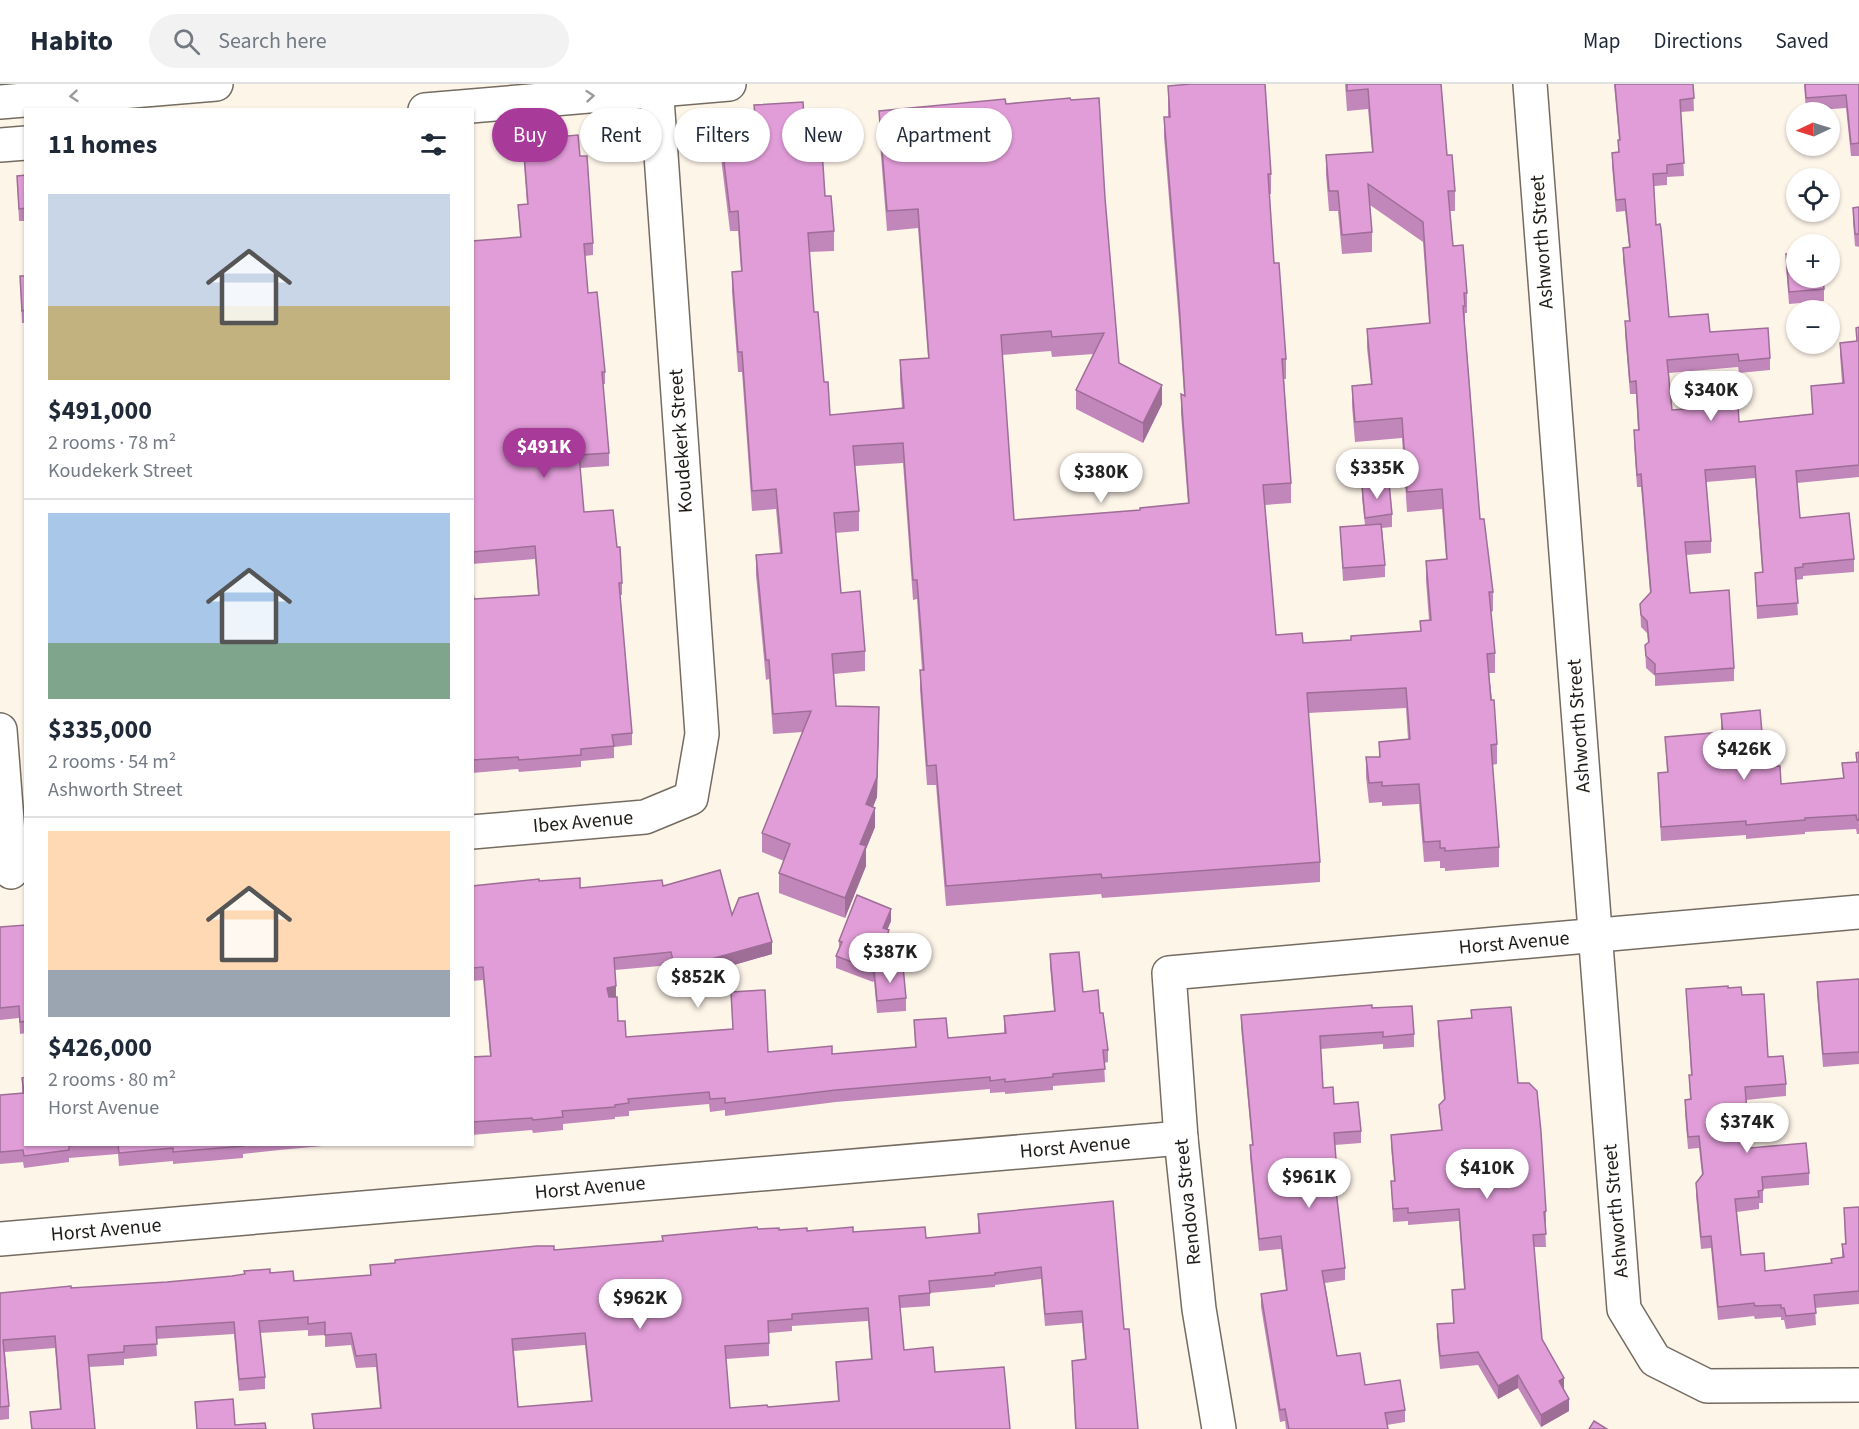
<!DOCTYPE html>
<html lang="en">
<head>
<meta charset="utf-8">
<style>
	:root { --surface:#fff; --page:#f2f2f3; --text:#1f2937; --muted:#747a83; --line:#e0e1e3; --accent:#a83b9a }
	body { margin:0; font-family:"Source Sans 3",sans-serif; background:var(--page); color:var(--text); height:100vh; display:flex; flex-direction:column; font-size:22px; white-space:nowrap }
	* { box-sizing:border-box; margin:0 }
	p { font-size:20px; color:var(--muted) }
	.icon { flex:none; width:33px; height:33px; fill:none; stroke:currentColor; stroke-width:2; stroke-linecap:round; stroke-linejoin:round }
	.map { position:relative; flex:1; overflow:hidden }
	.details { position:absolute; left:24px; top:24px; width:450px; height:1038px; display:flex; flex-direction:column; background:var(--surface); border-radius:0px; box-shadow:0 2px 4px #0004 }
	.details>* { flex:none }
	.banner { position:absolute; left:492px; top:24px; width:570px; height:54px; display:flex; gap:12px }
	.needle { width:39px; rotate:266deg }
	.tools { position:absolute; left:1786px; top:18px; display:grid; gap:12px }
	.tools a { display:grid; place-items:center; width:54px; height:54px; border-radius:50%; background:var(--surface); box-shadow:0 2px 4px #0004; font-size:30px }
	.price { position:absolute; translate:-50% -51px; padding:0 14px; border-radius:21px; background:#fff; color:#222; font-size:20px; line-height:39px; filter:drop-shadow(0 2px 3px #0008) }
	.price::after { content:''; position:absolute; left:50%; top:36px; width:18px; height:14px; margin-left:-9px; background:inherit; clip-path:polygon(0 0,100% 0,50% 100%) }
	.price.selected { background:var(--accent); color:#fff }
	ul { padding:0; list-style:none }
	li { display:grid; align-content:center; gap:12px; height:318px; padding:0 24px }
	li+li { border-top:2px solid var(--line) }
	li span { display:grid; place-items:center; height:186px; border-radius:0px; color:#555 }
	li>.icon { margin-inline-start:auto }
	span .icon { width:108px; height:108px; fill:#fffc; stroke-width:1 }
	li b { font-size:26px }
	h2 { display:flex; justify-content:space-between; align-items:center; height:72px; padding:0 24px; font-size:26px }
	.pill { padding:0 21px; border-radius:27px; background:var(--surface); box-shadow:0 2px 4px #0004; font-size:21px; line-height:54px }
	.pill.selected { background:var(--accent); color:#fff }
	header { display:flex; align-items:center; gap:36px; box-sizing:border-box; height:84px; padding:0 30px; background:var(--surface); border-bottom:2px solid var(--line) }
	header strong { font-size:28px }
	nav { display:flex; gap:33px; margin-inline-start:auto; font-size:21px }
	.search { width:420px; height:54px; background:var(--page); display:flex; align-items:center; gap:15px; box-sizing:border-box; padding:0 21px; border-radius:33px; color:var(--muted); font-size:22px }
	.map>svg:first-child { display:block }
	.lines { fill:none; stroke-linecap:round; stroke-linejoin:round }
	.minor-casing { stroke:#746c61; stroke-width:36 }
	.major-casing { stroke:#746c61; stroke-width:36 }
	.minor { stroke:#fff; stroke-width:33 }
	.major { stroke:#fff; stroke-width:33 }
	.wall { fill:#c287ba; fill-rule:evenodd }
	.shaded-wall { fill:#9e6e97 }
	.building { fill:#e19dd8; stroke:#9e6e97; stroke-width:1.5; fill-rule:evenodd }
	.oneway { stroke:#9b9997 }
	.labels { text-anchor:middle; dominant-baseline:central; stroke-width:4.5; stroke-linejoin:round; paint-order:stroke }
	.street-label { font-size:20px; fill:#201c18; stroke:#fff }
</style>
</head>
<body>
<header>
<strong>Habito</strong>
<div class="search"><svg class="icon" aria-label="search" viewBox="0 0 24 24"><circle cx="10" cy="10" r="6"/><path d="M15 15l6 6"/></svg>Search here</div>
<nav><a>Map</a><a>Directions</a><a>Saved</a></nav>
</header>
<div class="map">
<svg width="1859" height="1345" viewBox="0 0 1859 1345">
	<rect width="100%" height="100%" fill="#fef5e9"/>
	<g class="lines">
		<g class="minor-casing">
			<g id="minor">
				<path d="M1530,0L1624,1225L1655,1276L1707,1302L1859,1301"/>
				<path d="M0,646L11,788"/>
				<path d="M472,748L645,733L691,714L702,650L656,0"/>
				<path d="M0,1155L1181,1054"/>
				<path d="M1219,1345L1199,1225L1181,1054L1169,889L1859,828"/>
			</g>
		</g>
		<g class="major-casing">
			<g id="major">
				<path d="M0,18L216,0"/>
				<path d="M425,26L729,0"/>
				<path d="M0,61L26,59"/>
			</g>
		</g>
		<use href="#minor" class="minor"/>
		<use href="#major" class="major"/>
	</g>
	<g class="wall">
		<path d="M1345,0H1441L1447,71L1455,107V127H1450L1453,162L1467,209V229H1465V241L1480,435L1493,508V527L1491,528L1495,569V589H1489L1497,660V680L1492,681L1499,763V783L1445,787V784H1440V777L1424,778L1419,720L1382,722V718L1369,719L1366,693V673H1379V658L1408,655L1406,624L1308,629L1320,778V798L1102,814L1101,810L946,822L936,701H927L920,606V586H922L917,515L913,516L903,379L855,382L859,427V447L835,449L841,509L865,567V587L834,590L836,622L879,643L877,713L873,723L875,743L866,765V782L845,834L779,809V789L784,777L762,768V749L803,648L773,650L769,595L766,596L756,491V471L780,469L776,425L752,427L742,288H738L732,208V188L741,187L738,147H730L721,74V54L755,52L754,21L805,51L825,112L834,147V167L809,168L814,228L824,298L830,331L902,324L900,296V276L928,274L918,144L887,147L879,47V27L1006,20L1105,114L1119,279L1162,320L1143,359L1076,325V306L1094,270L1052,273L1051,267L1002,271L1014,436L1140,426L1188,420L1181,330V310L1184,311L1179,238L1164,53V33H1168V2L1271,90V110H1269L1274,179L1286,275V295H1284L1291,399V419L1265,421L1276,551L1303,559L1351,556L1420,547V537L1429,536L1426,497V477L1446,475L1442,425L1407,428L1402,354L1355,358L1352,322V302L1371,300L1367,264V245L1429,239L1423,158L1370,121L1372,148V168L1342,170L1338,127H1329L1326,91V71L1372,68L1368,25L1347,27Z"/>
		<path d="M1614,0H1693L1694,27L1681,28L1684,92L1667,93V101L1654,102L1656,141L1669,233L1710,248L1770,274V286L1739,289L1738,283L1669,289L1672,326L1739,338L1812,330L1811,302L1842,299L1840,271V259L1857,257L1856,244L1859,243V393L1797,399L1800,434L1854,475V488L1803,492V495L1796,496L1798,531L1757,535L1755,489L1762,488L1755,394L1706,398L1711,457V469L1686,471L1690,509L1734,584V597L1655,602V592L1646,584L1645,561L1648,559L1647,549L1641,543L1640,520L1650,509L1641,403H1637L1634,359V346H1638L1636,310H1630L1625,250V237H1629L1623,176V164L1629,163L1625,127L1616,128L1612,82V69H1618V56H1619Z"/>
		<path d="M1804,0H1859V72H1851L1846,24L1806,27Z"/>
		<path d="M523,56L580,72L593,159V171L585,172L588,209L605,288V300H603L609,369V382L580,384L584,428L617,463L622,499V511H620L632,649V661L614,663V674L581,677V683L519,688L518,685L472,689V501L474,515L538,511L535,475L472,480V157L520,153L518,121L527,120L523,68Z"/>
		<path d="M26,91V137H19L17,92Z"/>
		<path d="M1859,123V163L1855,162L1853,137V124Z"/>
		<path d="M1786,170L1824,205V217L1789,220L1786,182Z"/>
		<path d="M20,192H26V246L25,239H22Z"/>
		<path d="M1362,402L1392,430V443L1382,444L1385,481V493L1343,497L1340,443L1365,441L1362,414Z"/>
		<path d="M1721,630L1765,683L1781,700L1843,694L1842,679L1856,678V669L1859,668V750H1857L1856,745L1805,748V750L1746,755V751L1661,757L1658,689L1667,688L1665,653L1721,648Z"/>
		<path d="M539,797L580,804L663,802L732,831L772,870L675,898L671,881L615,886L616,913L618,937L626,953L733,945L731,908L768,968L832,970L915,963L914,936L948,954L1004,949V932L1054,927L1050,882V870L1100,929L1108,966V978L1104,979L1105,998L1053,1002V1006L1005,1010V1008L990,1009V1005L836,1018L725,1032V1026L710,1028L709,1020L629,1027V1032L615,1033V1035L563,1040V1046L533,1049L532,1046L472,1051V973L490,972L483,896L472,897V802Z"/>
		<path d="M891,837L887,846L889,858L878,885L906,914V927L877,929L874,897L873,898L836,884V872L839,865V857Z"/>
		<path d="M26,841V949L20,950L19,934L0,936V843Z"/>
		<path d="M1859,895V980L1823,983L1817,910V898Z"/>
		<path d="M1728,904L1742,911L1768,973L1786,1000V1012L1746,1016L1750,1064L1809,1089V1101L1763,1105V1119H1759V1125L1737,1128L1741,1171L1765,1187L1831,1179L1842,1174V1160H1845L1844,1124L1859,1123V1220L1815,1224L1816,1241L1786,1245L1784,1236H1781V1233L1755,1235L1754,1232L1718,1236L1711,1164L1701,1165L1696,1112V1099L1702,1091L1699,1064L1688,1065L1685,1029V1016H1690L1689,991H1691L1686,905Z"/>
		<path d="M1372,924L1414,950V963L1383,965V960L1321,965L1323,1004L1334,1020L1361,1047V1059L1335,1061L1337,1089V1101H1335L1345,1184V1196L1325,1199L1337,1272L1365,1301L1405,1326V1338L1387,1341L1388,1345H1286L1285,1337L1280,1338L1261,1223V1210L1286,1206L1281,1165L1259,1167L1250,1073V1061H1252L1241,943V931Z"/>
		<path d="M1471,926L1518,999L1546,1127V1140H1545L1546,1163H1534L1542,1255L1564,1306L1569,1327L1541,1343L1518,1304L1498,1315L1478,1281L1440,1285L1437,1253V1240L1453,1239L1452,1206L1464,1205L1459,1137L1408,1141V1137L1393,1138L1391,1097H1394L1391,1063V1051L1441,1046L1439,1021L1444,1016L1438,949V937L1471,934Z"/>
		<path d="M26,993V1060H345L279,1066L243,1070V1074L173,1080V1077L119,1082L118,1070L69,1074V1078L24,1084L23,1078L0,1080V1011L22,1009V994Z"/>
		<path d="M978,1130L1124,1245L1138,1345H1075L1072,1277L1085,1275L1082,1239L1045,1242L1041,1195L995,1201V1203L930,1209V1222L900,1224L904,1266L1010,1345H313L312,1330L380,1325L376,1283L356,1284L351,1261L325,1263V1251L308,1252V1246L260,1249L265,1293V1305L239,1307L234,1250L156,1255L157,1272L124,1275V1281L89,1283L95,1345H31L30,1328L60,1326L55,1264L5,1268L9,1322V1335L0,1336V1209L167,1198L270,1189L294,1197L370,1191V1181L662,1157L758,1145L853,1148L926,1154L978,1149ZM868,1237L871,1275L836,1278L838,1317L768,1323L730,1324L726,1275L769,1272V1249L792,1247V1242ZM585,1261L591,1317L518,1323L514,1267Z"/>
	</g>
	<g class="shaded-wall">
		<path d="M1162,301V320L1143,359V339Z"/>
		<path d="M879,623L877,713L866,740V720Z"/>
		<path d="M875,724V743L866,765V782L845,834V814L860,760Z"/>
		<path d="M891,825V837L883,856V844Z"/>
		<path d="M889,846V858L875,894L874,885L873,898V886Z"/>
		<path d="M772,858V870L675,898V885Z"/>
		<path d="M616,902V914L607,917V904Z"/>
		<path d="M1518,1291V1304L1498,1315V1302Z"/>
		<path d="M1564,1294V1306L1559,1297Z"/>
		<path d="M1569,1315V1327L1541,1343V1331Z"/>
	</g>
	<g class="building">
		<path d="M1191,0H1265L1271,90H1268L1274,179H1279L1286,275H1282L1291,399L1263,401L1276,551L1302,549L1303,559L1351,556V552L1421,547L1420,537L1431,536L1426,477L1447,475L1442,405L1407,408L1402,334L1355,338L1352,302L1372,300L1367,245L1430,239L1423,138L1368,100L1372,148L1342,151L1338,107H1329L1326,71L1373,68L1368,5L1347,7V0H1441L1447,71H1452L1455,107H1448L1453,162L1463,161L1467,209H1464L1465,222H1463L1480,435H1484L1493,508H1489L1495,569L1487,570L1491,616H1494L1497,660L1491,661L1499,763L1445,767V764H1440V757L1424,758L1419,700L1382,702V698L1369,699L1366,673H1380L1379,658L1410,655L1406,604L1307,609L1320,778L1102,794L1101,790L946,802L936,681L927,682L920,586H924L917,496H913L903,359L853,362L859,427L834,429L841,509L860,507L865,567L832,570L836,622L879,623L877,693L866,720L875,724L860,760L866,762L845,814L779,789L790,760L762,749L811,627L773,630L769,576H766L756,471L782,469L776,405L752,407L742,268H738L732,188L742,187L738,127L730,128L721,54L757,52L754,21L803,18L805,51L821,50L825,112H831L834,147L808,149L814,228H818L824,298H828L830,331L904,324L900,276L929,274L918,125L887,127L879,27L1005,15L1006,20L1070,14L1071,16L1099,14L1105,114L1119,279L1162,301L1143,339L1076,306L1104,249L1052,253L1051,247L1001,251L1014,436L1140,426V424L1189,419L1181,310L1185,312L1179,218L1164,33H1170L1168,2Z"/>
		<path d="M1615,0H1693L1694,14L1680,16L1684,79L1667,81V89L1653,90L1656,141L1660,140L1661,145L1669,233L1708,230L1710,248L1768,244L1770,274L1739,277L1738,270L1667,276L1672,326L1738,321L1739,338L1813,330L1811,302L1844,299L1840,259L1857,257L1856,244L1859,243V381L1796,387L1800,434L1849,429L1854,475L1803,480V483L1795,484L1798,519L1757,522L1755,489L1763,488L1755,382L1705,386L1711,457L1685,458L1690,509L1729,506L1734,584L1655,590V580L1646,572L1645,561L1649,558L1647,537L1641,531L1640,520L1651,508L1641,390L1637,391L1634,346H1639L1636,297L1630,298L1625,237H1630L1623,164L1630,163L1625,115L1616,116L1612,69L1619,68L1618,56H1620Z"/>
		<path d="M1805,0H1859V59L1851,60L1846,11L1806,14Z"/>
		<path d="M578,51L580,72H587L593,159L584,160L588,209L597,208L605,288H602L609,369L579,371L584,428L613,426L617,463H620L622,499H619L632,649L612,651L614,662L581,665V671L519,676L518,673L472,676V501L474,515L539,511L535,462L472,468V157L521,153L518,121L528,120L523,56Z"/>
		<path d="M26,91V124L19,125L17,92Z"/>
		<path d="M1859,123V150H1855L1853,124Z"/>
		<path d="M1797,169V194H1823L1824,205L1789,208L1786,170Z"/>
		<path d="M20,192H26V234L25,226L22,227Z"/>
		<path d="M1389,399L1392,430L1365,434L1362,402Z"/>
		<path d="M1381,440L1385,481L1343,484L1340,443Z"/>
		<path d="M1760,626L1765,683L1780,682L1781,700L1844,694L1842,679L1857,678L1856,669L1859,668V736H1857L1856,731L1805,734V736L1746,741V737L1661,743L1658,689L1668,688L1665,653L1723,648L1721,630Z"/>
		<path d="M720,786L732,831L739,814L758,809L772,858L675,885L671,868L614,874L616,902L607,904L609,913H617L618,937H625L626,953L733,945L731,908L765,906L768,968L832,962V970L916,963L914,936L946,934L948,954L1006,949L1004,932L1055,927L1050,870L1079,868L1083,908L1098,906L1100,929H1103L1108,966H1103L1105,985L1053,990V993L1005,998V995L990,997V993L836,1006L725,1019V1014L710,1015L709,1008L628,1015L629,1019L615,1021V1023L562,1027L563,1033L533,1036L532,1034L472,1038V973L491,972L483,883L472,884V802L539,795V797L580,794V804L662,796L663,802Z"/>
		<path d="M857,811L891,825L883,844L889,846L873,886L836,872L842,858L839,857Z"/>
		<path d="M26,841V937L20,938L19,922L0,924V843Z"/>
		<path d="M903,882L906,914L877,917L874,885Z"/>
		<path d="M1859,895V968L1823,970L1817,898Z"/>
		<path d="M1728,902V904L1741,903L1742,911L1764,910L1768,973L1783,972L1786,1000L1745,1003L1750,1064L1806,1059L1809,1089L1762,1093L1763,1106L1758,1107L1759,1113L1735,1115L1741,1171L1764,1169L1765,1187L1832,1179L1831,1175L1844,1173L1842,1160H1846L1844,1124L1859,1123V1207L1814,1211L1816,1229L1786,1232L1784,1224H1781V1221L1755,1222L1754,1219L1718,1223L1711,1152L1701,1153L1696,1099L1703,1090L1699,1052L1688,1053L1685,1016L1691,1015L1689,991H1692L1686,905Z"/>
		<path d="M1372,921V924L1412,922L1414,950L1383,953V948L1320,952L1323,1004L1333,1003L1334,1020L1358,1018L1361,1047L1334,1049L1337,1089H1334L1345,1184L1322,1187L1337,1272L1360,1269L1365,1301L1400,1296L1405,1326L1385,1329L1388,1345H1289L1285,1325L1280,1326L1261,1210L1287,1206L1281,1152L1259,1155L1250,1061H1253L1241,931Z"/>
		<path d="M1511,923L1518,999H1529L1537,1007L1541,1048L1546,1127L1544,1128L1546,1150L1533,1151L1542,1255L1564,1294L1559,1297L1569,1315L1541,1331L1518,1291L1498,1302L1478,1268L1440,1272L1437,1240L1454,1239L1452,1206L1465,1205L1459,1125L1408,1129V1124L1393,1125L1391,1097H1395L1391,1051L1442,1046L1439,1021L1445,1015L1438,937L1472,934L1471,926Z"/>
		<path d="M26,993V1060H84L69,1062V1066L24,1072L23,1066L0,1068V1011L24,1009L22,994Z"/>
		<path d="M118,1060H243V1062L173,1068V1064L119,1069Z"/>
		<path d="M1113,1117L1124,1245H1129L1138,1345H1076L1072,1277L1086,1275L1082,1227L1045,1230L1041,1183L995,1189V1191L929,1197L930,1209L899,1212L904,1266L933,1263L935,1288L1004,1283L1010,1345H314L312,1330L381,1324L376,1270L356,1272L351,1249L325,1251V1238L308,1240V1233L259,1237L265,1293L239,1295L234,1238L156,1243L157,1260L124,1262V1268L88,1271L95,1345H32L30,1328L61,1325L55,1252L3,1256L9,1322L0,1323V1209L71,1202V1204L167,1198L232,1192L245,1190L244,1187L270,1185V1189L293,1187L294,1197L371,1191L370,1181L395,1179V1176L537,1162H554V1166L663,1157L662,1152L757,1143L758,1145L779,1144V1146L807,1144V1147L853,1143V1148L925,1143L926,1154L980,1149L978,1130ZM868,1224L872,1275L836,1278L839,1317L768,1323L767,1321L730,1324L725,1262L769,1259L768,1237L792,1235V1230ZM585,1249L592,1317L518,1323L512,1255Z"/>
		<path d="M233,1315L235,1341L265,1339L266,1345H197L195,1318Z"/>
		<path d="M1594,1337L1607,1345H1589Z"/>
	</g>
	<defs><path id="oneway-chevron" d="M-2-3.5L2.5 0L-2 3.5" fill="none" stroke-width="1.6" stroke-linecap="round" stroke-linejoin="round" transform="scale(1.5)"/></defs>
	<g class="oneway">
		<use href="#oneway-chevron" transform="translate(74 12) rotate(175)"/>
		<use href="#oneway-chevron" transform="translate(590 12) rotate(-5)"/>
	</g>
	<g class="labels">
		<g class="street-label">
			<text transform="translate(1542 158) rotate(-94)">Ashworth Street</text>
			<text transform="translate(681 357) rotate(-94)">Koudekerk Street</text>
			<text transform="translate(1579 642) rotate(-94)">Ashworth Street</text>
			<text transform="translate(583 738) rotate(-5)">Ibex Avenue</text>
			<text transform="translate(1514 859) rotate(-5)">Horst Avenue</text>
			<text transform="translate(1075 1063) rotate(-5)">Horst Avenue</text>
			<text transform="translate(590 1104) rotate(-5)">Horst Avenue</text>
			<text transform="translate(1188 1118) rotate(-96)">Rendova Street</text>
			<text transform="translate(1616 1127) rotate(-95)">Ashworth Street</text>
			<text transform="translate(106 1146) rotate(-5)">Horst Avenue</text>
		</g>
	</g>
</svg>
<div class="tools">
<a><svg class="needle" viewBox="-14 -14 28 28"><path d="M0-13l5 13h-10z" fill="#e53935"/><path d="M0 13l5-13h-10z" fill="#747a83"/></svg></a>
<a><svg class="icon" aria-label="locate" viewBox="0 0 24 24"><circle cx="12" cy="12" r="6"/><path d="M12 2v4M12 18v4M2 12h4M18 12h4"/></svg></a>
<a>+</a>
<a>−</a>
</div>
<b class="price" style="left:1711px;top:338px">$340K</b>
<b class="price selected" style="left:544px;top:395px">$491K</b>
<b class="price" style="left:1377px;top:416px">$335K</b>
<b class="price" style="left:1101px;top:420px">$380K</b>
<b class="price" style="left:1744px;top:697px">$426K</b>
<b class="price" style="left:890px;top:900px">$387K</b>
<b class="price" style="left:698px;top:925px">$852K</b>
<b class="price" style="left:1747px;top:1070px">$374K</b>
<b class="price" style="left:1487px;top:1116px">$410K</b>
<b class="price" style="left:1309px;top:1125px">$961K</b>
<b class="price" style="left:640px;top:1246px">$962K</b>
<div class="banner">
<a class="pill selected">Buy</a>
<a class="pill">Rent</a>
<a class="pill">Filters</a>
<a class="pill">New</a>
<a class="pill">Apartment</a>
</div>
<section class="details">
<h2>11 homes<svg class="icon" aria-label="filters" viewBox="0 0 24 24"><path d="M4 7h16M4 17h16"/><circle cx="9" cy="7" r="2"/><circle cx="15" cy="17" r="2"/></svg></h2>
<ul>
<li><span style="background:linear-gradient(#c9d6e8 60%,#c2b280 0)"><svg class="icon" aria-label="home" viewBox="0 0 24 24"><path d="M3 11l9-7 9 7M6 9v11h12V9"/></svg></span><div><b>$491,000</b><p>2 rooms · 78 m²</p><p>Koudekerk Street</p></div></li>
<li><span style="background:linear-gradient(#a9c7e8 70%,#7fa58c 0)"><svg class="icon" aria-label="home" viewBox="0 0 24 24"><path d="M3 11l9-7 9 7M6 9v11h12V9"/></svg></span><div><b>$335,000</b><p>2 rooms · 54 m²</p><p>Ashworth Street</p></div></li>
<li><span style="background:linear-gradient(#ffd9b3 75%,#9aa5b1 0)"><svg class="icon" aria-label="home" viewBox="0 0 24 24"><path d="M3 11l9-7 9 7M6 9v11h12V9"/></svg></span><div><b>$426,000</b><p>2 rooms · 80 m²</p><p>Horst Avenue</p></div></li>
</ul>
</section>
</div>
</body>
</html>
